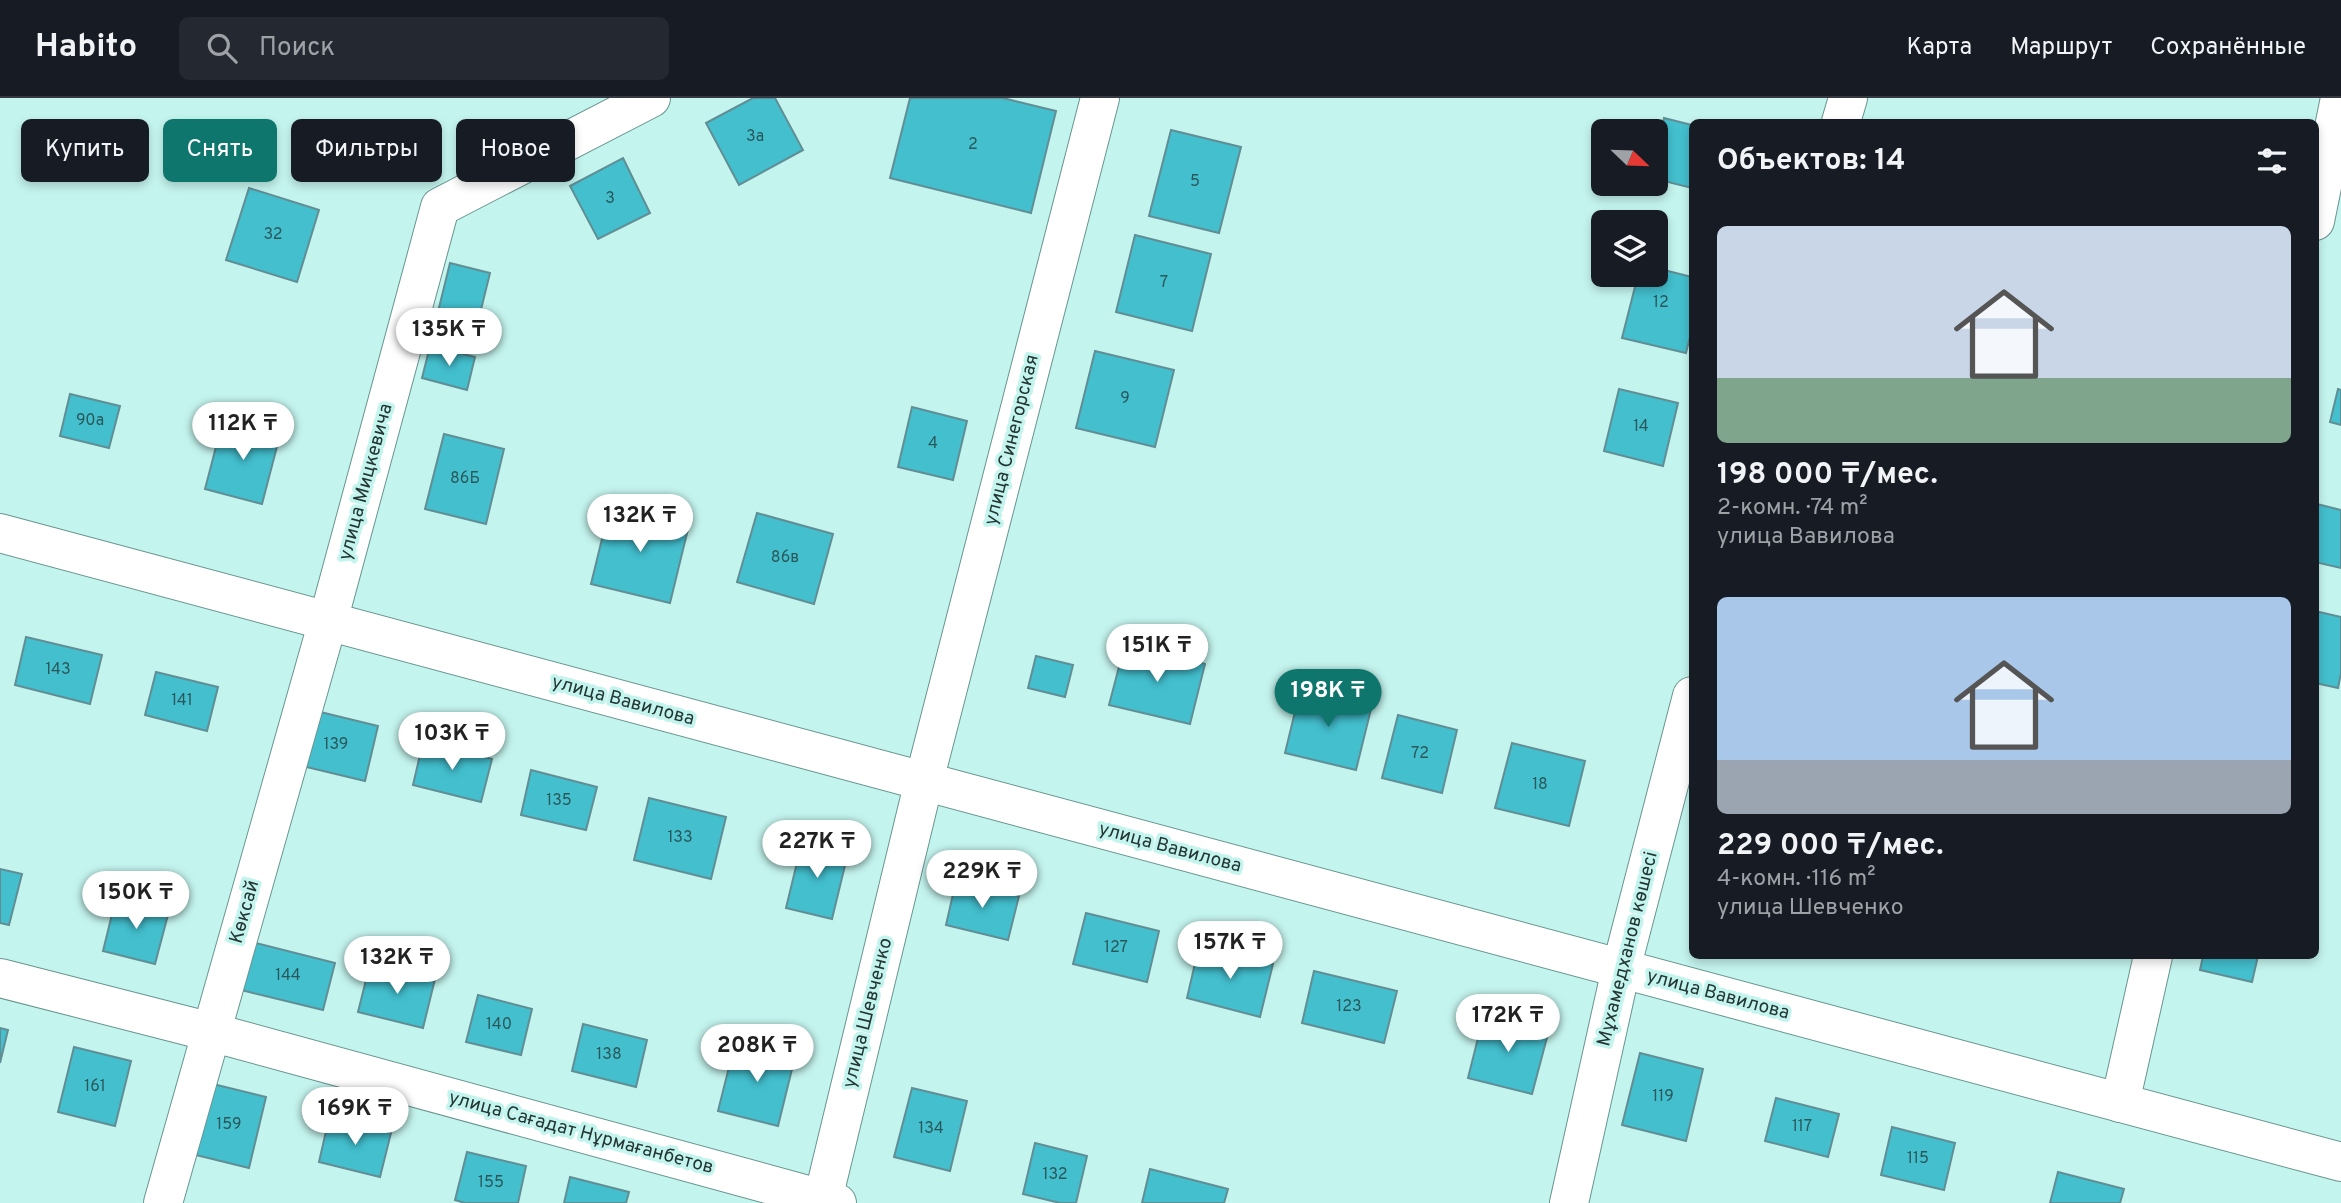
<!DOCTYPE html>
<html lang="ru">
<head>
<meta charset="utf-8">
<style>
	:root { --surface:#171b24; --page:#242831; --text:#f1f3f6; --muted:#9ea1a6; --line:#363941; --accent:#0f766e }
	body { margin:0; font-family:Overpass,sans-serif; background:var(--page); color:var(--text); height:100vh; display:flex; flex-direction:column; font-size:26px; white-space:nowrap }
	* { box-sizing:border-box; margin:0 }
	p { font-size:23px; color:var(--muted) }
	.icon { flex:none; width:38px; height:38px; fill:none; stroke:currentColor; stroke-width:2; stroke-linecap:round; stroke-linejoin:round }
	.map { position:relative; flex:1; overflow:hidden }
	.details { position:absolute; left:1689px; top:21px; width:630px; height:840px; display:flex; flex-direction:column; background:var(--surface); border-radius:10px; box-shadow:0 4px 10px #0003 }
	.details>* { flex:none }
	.top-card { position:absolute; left:21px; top:21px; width:665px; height:63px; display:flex; gap:14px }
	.needle { width:46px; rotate:113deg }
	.controls { position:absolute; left:1591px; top:21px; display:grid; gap:14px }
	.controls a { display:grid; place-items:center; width:77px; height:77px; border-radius:10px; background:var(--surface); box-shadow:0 4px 10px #0003; font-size:35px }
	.price { position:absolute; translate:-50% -60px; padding:0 16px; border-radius:24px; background:#fff; color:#222; font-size:23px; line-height:46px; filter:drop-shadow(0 2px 4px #0008) }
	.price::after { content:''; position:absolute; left:50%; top:42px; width:21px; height:16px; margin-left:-10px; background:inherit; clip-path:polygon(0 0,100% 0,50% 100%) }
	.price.on { background:var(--accent); color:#fff }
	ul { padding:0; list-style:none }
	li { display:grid; align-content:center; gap:14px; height:371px; padding:0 28px }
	li span { display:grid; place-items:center; height:217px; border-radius:10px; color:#555 }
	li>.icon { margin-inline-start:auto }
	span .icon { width:126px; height:126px; fill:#fffc; stroke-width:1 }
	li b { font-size:30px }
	h2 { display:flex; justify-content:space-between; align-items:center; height:84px; padding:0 28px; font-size:30px }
	.chip { padding:0 24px; border-radius:10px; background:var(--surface); box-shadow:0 4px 10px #0003; font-size:24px; line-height:63px }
	.chip.on { background:var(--accent); color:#fff }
	header { display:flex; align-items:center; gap:42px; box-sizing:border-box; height:98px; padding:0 35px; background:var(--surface); border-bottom:2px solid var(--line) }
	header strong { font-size:33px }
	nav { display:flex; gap:38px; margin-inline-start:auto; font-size:24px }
	.search { width:490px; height:63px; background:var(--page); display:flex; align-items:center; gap:18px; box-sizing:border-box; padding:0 24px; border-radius:10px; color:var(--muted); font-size:26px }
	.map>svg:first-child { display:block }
	.building { fill:#43bfce; stroke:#618e94; stroke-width:2 }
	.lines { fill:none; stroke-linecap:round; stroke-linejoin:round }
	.minor-casing { stroke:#689590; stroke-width:40 }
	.minor { stroke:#fff; stroke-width:38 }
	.labels { text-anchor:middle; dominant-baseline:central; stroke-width:7; stroke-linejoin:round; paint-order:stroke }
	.number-label { font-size:16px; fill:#2b585a }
	.street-label { font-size:19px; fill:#233634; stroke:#c4f4ee }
</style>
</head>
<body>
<header>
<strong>Habito</strong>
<div class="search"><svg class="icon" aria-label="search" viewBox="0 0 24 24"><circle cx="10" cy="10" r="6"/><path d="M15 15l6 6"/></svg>Поиск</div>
<nav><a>Карта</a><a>Маршрут</a><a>Сохранённые</a></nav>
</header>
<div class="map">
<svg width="2341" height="1105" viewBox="0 0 2341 1105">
	<rect width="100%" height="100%" fill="#c4f4ee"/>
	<g class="building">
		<path d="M753,0H775L803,52L739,87L706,25Z"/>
		<path d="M910,0H1003L1056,13L1031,115L890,80Z"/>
		<path d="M1664,20L1692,27V90L1656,81V57Z"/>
		<path d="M1171,32L1241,49L1219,135L1149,118Z"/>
		<path d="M623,60L650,115L598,141L570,88Z"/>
		<path d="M249,90L319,112L297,184L226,162Z"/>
		<path d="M1135,137L1211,156L1192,233L1116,214Z"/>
		<path d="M450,165L490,175L474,240L434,230Z"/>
		<path d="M1656,170L1692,179V231L1686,255L1622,240L1638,177H1656Z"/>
		<path d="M430,248L475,259L467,292L422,280Z"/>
		<path d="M1095,253L1174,272L1155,349L1076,330Z"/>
		<path d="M1619,291L1678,305L1663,368L1604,353Z"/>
		<path d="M2338,291L2341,292V327L2330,324Z"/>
		<path d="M70,296L120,308L109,350L60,338Z"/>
		<path d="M912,309L967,323L953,382L898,369Z"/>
		<path d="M223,322L280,337L262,406L205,391Z"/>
		<path d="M444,336L504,351L486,426L425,411Z"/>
		<path d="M2317,406L2341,412V470L2315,464Z"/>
		<path d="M610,408L689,427L670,505L591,486Z"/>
		<path d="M757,415L833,436L814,506L737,484Z"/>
		<path d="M2315,513L2341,519V575L2338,590L2315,585Z"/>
		<path d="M26,539L102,557L90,606L15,587Z"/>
		<path d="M1125,546L1205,566L1190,626L1109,607Z"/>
		<path d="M1036,558L1073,567L1065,599L1028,590Z"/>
		<path d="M156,574L218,589L207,633L145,617Z"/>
		<path d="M1301,589L1372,607L1356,672L1285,655Z"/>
		<path d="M308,611L378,628L365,683L294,666Z"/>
		<path d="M1398,617L1457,632L1442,695L1382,680Z"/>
		<path d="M423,644L492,661L481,704L413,687Z"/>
		<path d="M1512,645L1585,663L1569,728L1495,710Z"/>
		<path d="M531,672L597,689L586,732L521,717Z"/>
		<path d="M649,700L726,719L711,781L634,762Z"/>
		<path d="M802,744L848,755L832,821L786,810Z"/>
		<path d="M0,771L22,776L9,827L0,825Z"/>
		<path d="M956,783L1019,798L1008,842L946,827Z"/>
		<path d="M116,800L169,813L155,866L103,853Z"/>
		<path d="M1086,815L1159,833L1147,884L1073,866Z"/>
		<path d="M252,844L335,865L323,912L241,892Z"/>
		<path d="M1199,848L1273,866L1260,919L1187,900Z"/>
		<path d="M2203,858H2258L2252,884L2200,872Z"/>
		<path d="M370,866L435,881L423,930L358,914Z"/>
		<path d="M1314,873L1397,893L1384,945L1302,925Z"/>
		<path d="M478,897L532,911L521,957L466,944Z"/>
		<path d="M1484,916L1549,932L1532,996L1468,980Z"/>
		<path d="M583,926L647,942L636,989L572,973Z"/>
		<path d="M0,930L8,932L0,965Z"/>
		<path d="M735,945L795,959L778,1028L718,1013Z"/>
		<path d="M74,949L131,963L115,1028L58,1014Z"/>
		<path d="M1640,955L1703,971L1686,1043L1622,1027Z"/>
		<path d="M209,985L266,999L249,1070L192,1056Z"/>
		<path d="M912,990L967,1003L950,1073L894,1059Z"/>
		<path d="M1776,1000L1839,1016L1828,1059L1765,1043Z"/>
		<path d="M329,1020L391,1035L380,1079L319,1064Z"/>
		<path d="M1892,1029L1955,1045L1944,1092L1881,1077Z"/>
		<path d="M1035,1045L1087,1058L1076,1105H1060L1023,1096Z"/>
		<path d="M467,1054L526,1068L518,1105H465L455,1102Z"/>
		<path d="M1150,1071L1228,1091L1224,1105H1142Z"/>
		<path d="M2058,1074L2124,1091L2120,1105H2050Z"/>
		<path d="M570,1079L629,1094L626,1105H564Z"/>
	</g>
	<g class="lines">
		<g class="minor-casing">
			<g id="minor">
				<path d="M1841,24L1848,0"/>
				<path d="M2315,123L2340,0"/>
				<path d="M0,435L2341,1064"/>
				<path d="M0,880L211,934L837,1105"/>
				<path d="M2120,1005L2153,858"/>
				<path d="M163,1105L328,523L440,109L651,0"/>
				<path d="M822,1105L924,683L1100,0"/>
				<path d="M1569,1105L1621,871L1692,598"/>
			</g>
		</g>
		<use href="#minor" class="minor"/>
	</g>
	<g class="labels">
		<g class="number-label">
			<text x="755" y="39">3а</text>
			<text x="973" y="47">2</text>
			<text x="1195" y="84">5</text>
			<text x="610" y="101">3</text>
			<text x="273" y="137">32</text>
			<text x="1164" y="185">7</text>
			<text x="1661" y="205">12</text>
			<text x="1125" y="301">9</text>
			<text x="90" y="323">90а</text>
			<text x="1641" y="329">14</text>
			<text x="933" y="346">4</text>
			<text x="465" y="381">86Б</text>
			<text x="785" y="460">86в</text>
			<text x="58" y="572">143</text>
			<text x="182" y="603">141</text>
			<text x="336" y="647">139</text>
			<text x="1420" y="656">72</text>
			<text x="1540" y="687">18</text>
			<text x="559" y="703">135</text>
			<text x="680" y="740">133</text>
			<text x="1116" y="850">127</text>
			<text x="288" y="878">144</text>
			<text x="1349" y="909">123</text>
			<text x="499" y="927">140</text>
			<text x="609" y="957">138</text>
			<text x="95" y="989">161</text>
			<text x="1663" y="999">119</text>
			<text x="229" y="1027">159</text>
			<text x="1802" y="1029">117</text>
			<text x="931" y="1031">134</text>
			<text x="1918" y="1061">115</text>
			<text x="1055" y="1077">132</text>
			<text x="491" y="1085">155</text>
		</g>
		<g class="street-label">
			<text transform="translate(1012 342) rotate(-76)">улица Синегорская</text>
			<text transform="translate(366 384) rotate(-75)">улица Мицкевича</text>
			<text transform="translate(623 603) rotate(15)">улица Вавилова</text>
			<text transform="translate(1170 750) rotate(15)">улица Вавилова</text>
			<text transform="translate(245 814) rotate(-74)">Көксай</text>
			<text transform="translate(1628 851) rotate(-76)">Мұхамедханов көшесі</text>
			<text transform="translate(1718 897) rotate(15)">улица Вавилова</text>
			<text transform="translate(868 915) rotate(-76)">улица Шевченко</text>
			<text transform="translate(581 1035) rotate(15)">улица Сағадат Нұрмағанбетов</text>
		</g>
	</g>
</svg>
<div class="controls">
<a><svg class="needle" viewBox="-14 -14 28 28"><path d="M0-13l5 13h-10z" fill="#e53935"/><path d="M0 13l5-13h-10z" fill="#9ea1a6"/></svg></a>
<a><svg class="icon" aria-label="layers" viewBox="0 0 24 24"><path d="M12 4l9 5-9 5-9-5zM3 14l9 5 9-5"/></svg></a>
</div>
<b class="price" style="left:449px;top:270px">135K ₸</b>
<b class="price" style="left:243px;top:364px">112K ₸</b>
<b class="price" style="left:640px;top:456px">132K ₸</b>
<b class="price" style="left:1157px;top:586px">151K ₸</b>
<b class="price on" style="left:1328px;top:631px">198K ₸</b>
<b class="price" style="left:452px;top:674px">103K ₸</b>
<b class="price" style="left:817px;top:782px">227K ₸</b>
<b class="price" style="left:982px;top:812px">229K ₸</b>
<b class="price" style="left:136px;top:833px">150K ₸</b>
<b class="price" style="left:1230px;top:883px">157K ₸</b>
<b class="price" style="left:397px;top:898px">132K ₸</b>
<b class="price" style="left:1508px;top:956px">172K ₸</b>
<b class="price" style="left:757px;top:986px">208K ₸</b>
<b class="price" style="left:355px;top:1049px">169K ₸</b>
<div class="top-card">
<a class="chip">Купить</a>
<a class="chip on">Снять</a>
<a class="chip">Фильтры</a>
<a class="chip">Новое</a>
</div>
<section class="details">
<h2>Объектов: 14<svg class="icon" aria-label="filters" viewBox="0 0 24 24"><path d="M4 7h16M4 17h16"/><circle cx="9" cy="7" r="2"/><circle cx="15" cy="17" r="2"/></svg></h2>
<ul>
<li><span style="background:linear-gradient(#c9d6e8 70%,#7fa58c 0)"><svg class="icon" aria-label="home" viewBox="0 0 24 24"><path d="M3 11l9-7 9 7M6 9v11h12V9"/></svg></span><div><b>198 000 ₸/мес.</b><p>2-комн. · 74 m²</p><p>улица Вавилова</p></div></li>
<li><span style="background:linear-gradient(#a9c7e8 75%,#9aa5b1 0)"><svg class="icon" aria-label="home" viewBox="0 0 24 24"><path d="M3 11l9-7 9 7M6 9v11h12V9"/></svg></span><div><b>229 000 ₸/мес.</b><p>4-комн. · 116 m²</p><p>улица Шевченко</p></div></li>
</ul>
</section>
</div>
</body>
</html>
